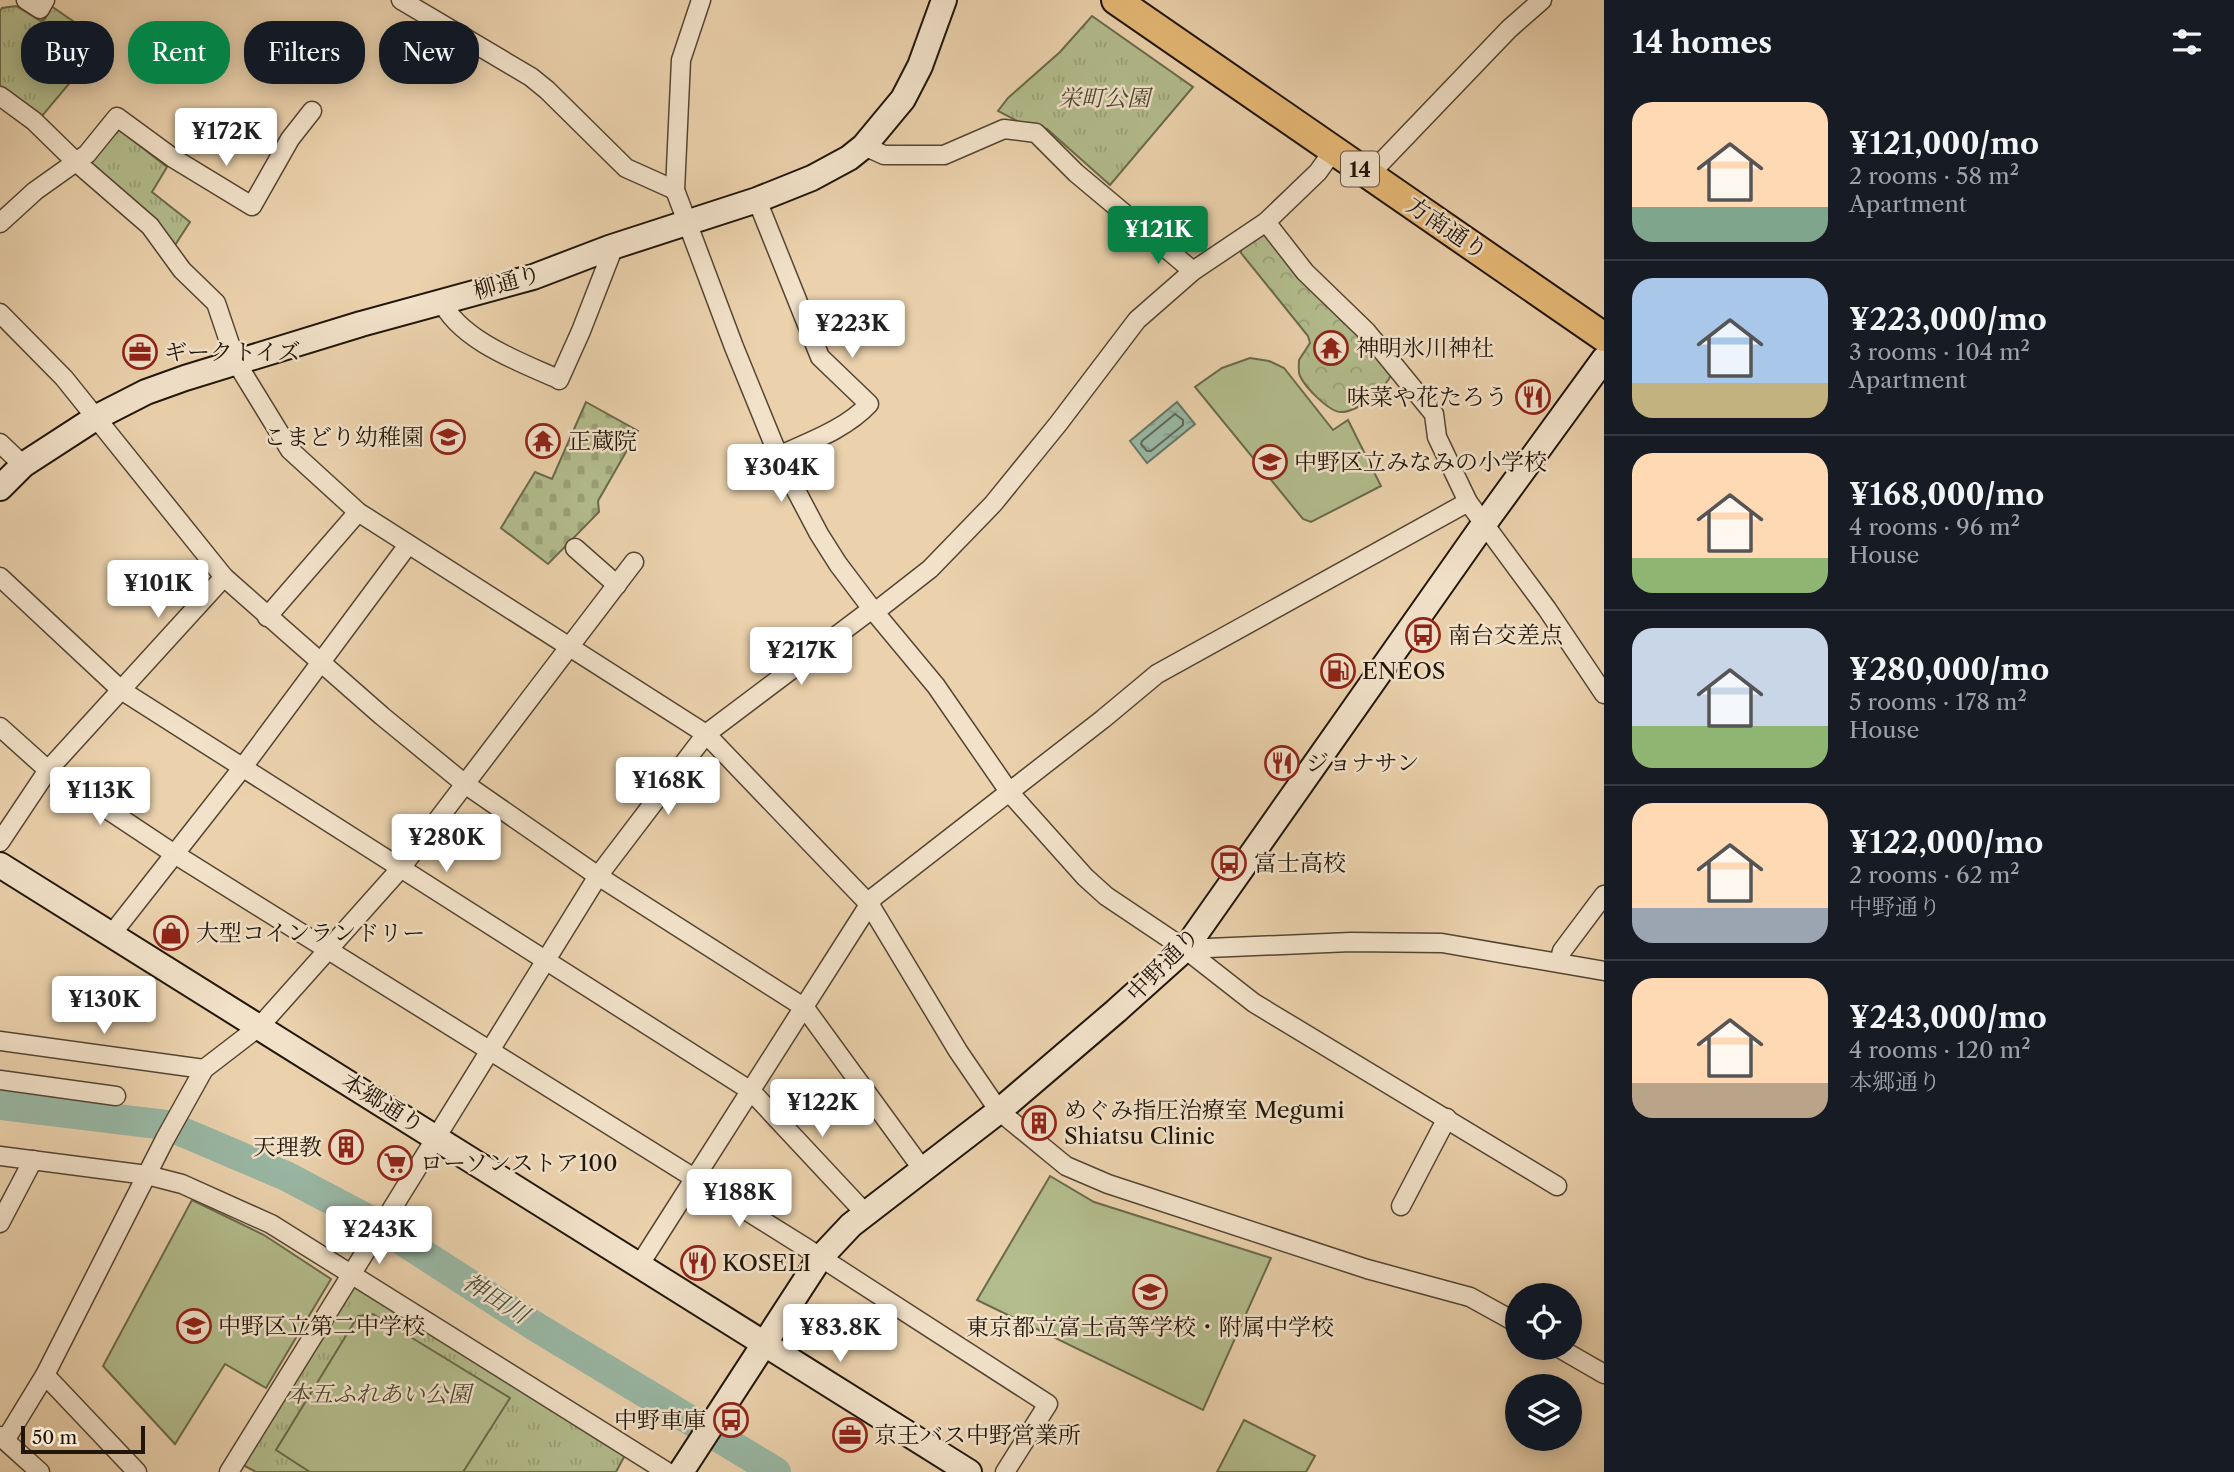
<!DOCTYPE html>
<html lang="en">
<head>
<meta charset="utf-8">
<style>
	:root { --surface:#171b24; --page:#20242c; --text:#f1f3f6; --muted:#9ea1a6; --line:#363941; --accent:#0b8043 }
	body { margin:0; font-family:"Libre Caslon Text","Noto Serif JP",serif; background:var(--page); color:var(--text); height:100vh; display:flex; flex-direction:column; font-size:26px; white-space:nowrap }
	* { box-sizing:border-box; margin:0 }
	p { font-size:23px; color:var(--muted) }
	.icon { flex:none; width:38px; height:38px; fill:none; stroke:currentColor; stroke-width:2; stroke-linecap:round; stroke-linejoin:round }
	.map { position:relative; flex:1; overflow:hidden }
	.sheet { display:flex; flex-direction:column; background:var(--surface); width:630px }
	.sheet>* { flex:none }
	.banner { position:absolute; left:21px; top:21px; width:665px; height:63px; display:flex; gap:14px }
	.fabs { position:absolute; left:1505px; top:1283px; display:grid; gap:14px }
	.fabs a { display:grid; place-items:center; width:77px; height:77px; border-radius:50%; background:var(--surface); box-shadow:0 4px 18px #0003; font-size:35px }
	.scale { position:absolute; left:21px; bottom:18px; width:124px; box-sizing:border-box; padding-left:7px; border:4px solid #211609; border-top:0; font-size:19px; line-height:24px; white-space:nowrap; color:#211609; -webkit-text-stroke:5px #f2e2ca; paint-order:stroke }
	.price { position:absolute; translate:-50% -60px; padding:0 16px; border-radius:7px; background:#fff; color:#222; font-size:23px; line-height:46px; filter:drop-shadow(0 2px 4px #0008) }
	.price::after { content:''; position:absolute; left:50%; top:42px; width:21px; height:16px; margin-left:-10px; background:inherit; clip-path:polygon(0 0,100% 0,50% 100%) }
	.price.selected { background:var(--accent); color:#fff }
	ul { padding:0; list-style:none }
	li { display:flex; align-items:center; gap:21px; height:175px; padding:0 28px }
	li+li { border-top:2px solid var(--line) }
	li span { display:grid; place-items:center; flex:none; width:196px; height:140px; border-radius:21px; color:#555 }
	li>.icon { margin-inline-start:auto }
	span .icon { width:84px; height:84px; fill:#fffc; stroke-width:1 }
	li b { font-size:30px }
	h2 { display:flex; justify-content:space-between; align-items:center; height:84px; padding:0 28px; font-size:30px }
	.tag { padding:0 24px; border-radius:28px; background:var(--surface); box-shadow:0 4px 18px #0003; font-size:24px; line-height:63px }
	.tag.selected { background:var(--accent); color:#fff }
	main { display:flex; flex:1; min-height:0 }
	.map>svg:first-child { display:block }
	.grass { fill:url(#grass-tufts); stroke:#6a6a4b; stroke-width:2 }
	.forest { fill:url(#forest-crowns); stroke:#6a6a4b; stroke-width:2 }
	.cemetery { fill:url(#cemetery-stones); stroke:#6a6a4b; stroke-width:2 }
	.pitch { fill:#b3bd8d; stroke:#6a6a4b; stroke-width:2 }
	.water { fill:url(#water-ripples); stroke:#697767; stroke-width:2 }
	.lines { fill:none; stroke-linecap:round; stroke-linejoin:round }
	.shore { stroke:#5d6757; stroke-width:2 }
	.river { stroke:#99b8a5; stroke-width:30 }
	.street-casing { stroke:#544532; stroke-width:21 }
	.secondary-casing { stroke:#211609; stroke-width:28 }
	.primary-casing { stroke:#211609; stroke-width:32 }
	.street { stroke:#f2e2ca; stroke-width:18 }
	.secondary { stroke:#f2e2ca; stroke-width:24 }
	.primary { stroke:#e6b976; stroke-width:28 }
	.labels { text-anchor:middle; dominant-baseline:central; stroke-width:5; stroke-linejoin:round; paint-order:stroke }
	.shield { fill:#f2e2ca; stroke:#605343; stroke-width:2 }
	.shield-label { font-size:21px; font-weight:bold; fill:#211609 }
	.park-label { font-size:23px; font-style:italic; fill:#4d4831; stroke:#f2e2ca }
	.street-label { font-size:23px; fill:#211609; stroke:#f2e2ca }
	.poi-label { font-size:23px; fill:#211609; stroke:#f2e2ca; text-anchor:start }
	.water-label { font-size:24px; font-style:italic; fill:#4b4f40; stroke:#f2e2ca }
</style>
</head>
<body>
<main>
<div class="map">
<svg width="1604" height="1472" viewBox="0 0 1604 1472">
	<defs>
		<pattern id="grass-tufts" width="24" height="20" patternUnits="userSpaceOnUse" patternTransform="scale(1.75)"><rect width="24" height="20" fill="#b3bd8d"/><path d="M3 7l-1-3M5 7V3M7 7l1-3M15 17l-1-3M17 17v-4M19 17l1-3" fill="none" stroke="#9aa278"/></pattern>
		<pattern id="forest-crowns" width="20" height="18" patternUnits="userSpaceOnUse" patternTransform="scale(1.75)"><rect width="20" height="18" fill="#b3bd8d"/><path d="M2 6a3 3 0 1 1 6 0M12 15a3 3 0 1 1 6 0" fill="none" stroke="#9aa278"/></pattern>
		<pattern id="cemetery-stones" width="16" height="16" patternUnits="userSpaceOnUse" patternTransform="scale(1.75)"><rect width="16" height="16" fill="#b3bd8d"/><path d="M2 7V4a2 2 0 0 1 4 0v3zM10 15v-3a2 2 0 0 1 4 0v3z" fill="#9aa278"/></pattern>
		<pattern id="water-ripples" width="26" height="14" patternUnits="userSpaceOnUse" patternTransform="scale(1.75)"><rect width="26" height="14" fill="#99b8a5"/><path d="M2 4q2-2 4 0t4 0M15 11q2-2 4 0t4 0" fill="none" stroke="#849d8d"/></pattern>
	</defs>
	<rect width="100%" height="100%" fill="#ebd2ad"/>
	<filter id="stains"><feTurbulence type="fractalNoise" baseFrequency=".00286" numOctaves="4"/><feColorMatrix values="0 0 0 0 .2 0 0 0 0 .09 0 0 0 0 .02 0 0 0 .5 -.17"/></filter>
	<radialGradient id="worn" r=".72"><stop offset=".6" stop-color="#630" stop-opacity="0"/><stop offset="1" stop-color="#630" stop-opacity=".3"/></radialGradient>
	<g class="grass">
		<path d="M16,6L41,21L45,19L51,6L89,32L75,59L84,66L42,116L0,87V11L2,8Z"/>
		<path d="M1092,16L1193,87L1110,185L1047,129L1019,122L998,111L1008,98L1060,52Z"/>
		<path d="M117,128L167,167L152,192L190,222L175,245L157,223L91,166L90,159Z"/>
		<path d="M354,1287L625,1455L616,1472H256L243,1465Z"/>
	</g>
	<path class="forest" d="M1257,224L1392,373C1386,388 1359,412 1341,412C1329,412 1305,387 1300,376C1298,372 1299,364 1299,360L1310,343L1308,336L1241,253V234Z"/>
	<path class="cemetery" d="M586,402L638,431L598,501L599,512L548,564L501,528L535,472L552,479Z"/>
	<g class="pitch">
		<path d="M1250,358L1269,361L1284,368L1333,430L1348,420L1381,486L1311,522L1303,519L1195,387L1222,368Z"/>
		<path d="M1050,1176L1094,1202L1271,1258L1203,1410L977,1300Z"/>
		<path d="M192,1200L264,1235L331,1279L266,1388L225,1364L175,1444L103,1366Z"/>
		<path d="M373,1314L510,1398L463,1472H310L276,1450L358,1316Z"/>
		<path d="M1244,1420L1315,1456L1306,1472H1217Z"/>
	</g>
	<path class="water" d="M1177,402L1195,424L1147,463L1130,441Z"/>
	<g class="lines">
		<path class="shore" d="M1175,414L1183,420V425L1151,451H1147L1141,444L1142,441Z"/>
		<path class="river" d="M0,1105L166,1125L286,1176L375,1223L533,1325L776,1472"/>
		<g class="street-casing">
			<g id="street">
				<path d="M26,0L40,9L45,0"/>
				<path d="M401,0L531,77L547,90L626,168L675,190"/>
				<path d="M701,0L681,60L675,190L734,347L781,462L819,534L838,564L872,609L936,686L1010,793L1085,877L1106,896L1185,949L1254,1003L1557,1186"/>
				<path d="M0,96L34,121L75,161L150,226L182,270L216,303L236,362L290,450L358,512L706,734L870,905L958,1051L999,1111L1066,1166L1108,1184L1367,1269L1470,1297L1517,1323"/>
				<path d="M864,146L884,155H944L1004,129L1036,133L1076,173L1193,271"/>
				<path d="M1369,175L1509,29L1542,0"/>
				<path d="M757,200L820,357L869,404C846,429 809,442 778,456"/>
				<path d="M1266,222L1305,272L1366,331L1434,414L1437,437L1468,502L1547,609L1604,694"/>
				<path d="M0,223L35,191L87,154L117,117L173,158L252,206L290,139L312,111"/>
				<path d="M441,300C459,340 520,362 558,379"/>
				<path d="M0,313L64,378L224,577L382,716L465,784L598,876L805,1008L923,1170"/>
				<path d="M559,380L581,331L611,254L609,248"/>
				<path d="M0,443L23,465"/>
				<path d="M575,548L617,585"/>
				<path d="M0,577L121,690L751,1091L865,1213"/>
				<path d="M267,617L358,512"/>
				<path d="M0,727L48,770L173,853L803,1246L1048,1404L1005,1472"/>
				<path d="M0,842L48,770L224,577"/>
				<path d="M111,935L243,767L408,545"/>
				<path d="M1185,949L1351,942L1442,943L1604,971"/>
				<path d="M1559,962L1562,951L1604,895"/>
				<path d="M0,1041L204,1069"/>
				<path d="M0,1080L116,1096"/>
				<path d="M0,1156L147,1175L182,1184L271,1224L667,1472"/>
				<path d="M1401,1206L1447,1118"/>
				<path d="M0,1223L33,1160"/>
				<path d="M640,1264L874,897L1103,719L1157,674L1468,502"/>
				<path d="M1559,1348L1604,1374"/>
				<path d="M45,1375L137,1472"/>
				<path d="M0,1436L40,1472"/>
				<path d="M2,1438L9,1434L45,1375L165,1139L204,1069L260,1026L401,868L634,562"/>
				<path d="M229,1472L598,876L706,734L872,609L880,608L930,569L993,504L1058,424L1137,320L1193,271L1266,222L1318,172L1333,151"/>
			</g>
		</g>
		<g class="secondary-casing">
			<g id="secondary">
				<path d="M0,488L23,465L97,417L146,392L185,378L361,324L533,277L609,248L757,200L812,178L849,158L864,146L903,99L920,66L944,0"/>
				<path d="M0,865L969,1472"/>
				<path d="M681,1472L820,1258L851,1225L999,1111L1116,1011L1185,949L1484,524L1604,359"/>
			</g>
		</g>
		<g class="primary-casing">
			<path id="primary" d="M1116,0L1604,337"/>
		</g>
		<use href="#street" class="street"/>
		<use href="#secondary" class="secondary"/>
		<use href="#primary" class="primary"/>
	</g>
	<defs>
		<g id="temple-ring" transform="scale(1.75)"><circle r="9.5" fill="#f2e2ca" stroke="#8f2418" stroke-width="1.5"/><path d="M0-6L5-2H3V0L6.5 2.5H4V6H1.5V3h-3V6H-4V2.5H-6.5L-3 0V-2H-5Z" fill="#8f2418"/></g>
		<g id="office-ring" transform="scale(1.75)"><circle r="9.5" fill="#f2e2ca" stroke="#8f2418" stroke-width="1.5"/><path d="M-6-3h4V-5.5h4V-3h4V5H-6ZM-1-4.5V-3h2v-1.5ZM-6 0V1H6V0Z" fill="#8f2418"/></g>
		<g id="restaurant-ring" transform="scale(1.75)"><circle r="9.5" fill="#f2e2ca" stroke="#8f2418" stroke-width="1.5"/><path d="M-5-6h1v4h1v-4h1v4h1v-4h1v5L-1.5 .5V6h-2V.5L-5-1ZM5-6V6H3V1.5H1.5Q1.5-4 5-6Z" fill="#8f2418"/></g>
		<g id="school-ring" transform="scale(1.75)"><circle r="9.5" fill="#f2e2ca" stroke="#8f2418" stroke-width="1.5"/><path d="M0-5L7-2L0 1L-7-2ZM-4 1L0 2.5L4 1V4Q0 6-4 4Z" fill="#8f2418"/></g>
		<g id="bus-ring" transform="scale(1.75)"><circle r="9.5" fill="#f2e2ca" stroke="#8f2418" stroke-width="1.5"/><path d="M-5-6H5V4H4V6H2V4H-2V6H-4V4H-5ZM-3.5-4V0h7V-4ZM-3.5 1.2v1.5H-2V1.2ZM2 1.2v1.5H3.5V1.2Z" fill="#8f2418"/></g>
		<g id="fuel-ring" transform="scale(1.75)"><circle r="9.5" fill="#f2e2ca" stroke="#8f2418" stroke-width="1.5"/><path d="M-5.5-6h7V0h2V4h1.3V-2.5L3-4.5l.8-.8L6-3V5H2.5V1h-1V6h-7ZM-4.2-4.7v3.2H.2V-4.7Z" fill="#8f2418"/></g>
		<g id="shop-ring" transform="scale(1.75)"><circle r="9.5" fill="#f2e2ca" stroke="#8f2418" stroke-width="1.5"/><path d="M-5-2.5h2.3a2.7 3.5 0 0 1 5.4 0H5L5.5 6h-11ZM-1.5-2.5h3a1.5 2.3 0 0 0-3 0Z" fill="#8f2418"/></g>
		<g id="building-ring" transform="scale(1.75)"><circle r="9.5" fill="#f2e2ca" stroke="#8f2418" stroke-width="1.5"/><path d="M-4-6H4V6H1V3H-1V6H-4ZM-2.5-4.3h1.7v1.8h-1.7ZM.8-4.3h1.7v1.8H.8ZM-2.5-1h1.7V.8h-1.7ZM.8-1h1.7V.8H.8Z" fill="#8f2418"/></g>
		<g id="supermarket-ring" transform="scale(1.75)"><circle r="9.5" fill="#f2e2ca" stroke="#8f2418" stroke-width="1.5"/><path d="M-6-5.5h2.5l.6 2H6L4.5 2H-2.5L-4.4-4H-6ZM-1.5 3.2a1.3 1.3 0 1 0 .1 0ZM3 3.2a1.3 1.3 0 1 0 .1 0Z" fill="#8f2418"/></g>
	</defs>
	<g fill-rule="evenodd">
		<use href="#temple-ring" x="1331" y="348"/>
		<use href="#office-ring" x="140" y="352"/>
		<use href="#restaurant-ring" x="1533" y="397"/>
		<use href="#school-ring" x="448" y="437"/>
		<use href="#temple-ring" x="543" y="441"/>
		<use href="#school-ring" x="1270" y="462"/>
		<use href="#bus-ring" x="1423" y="635"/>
		<use href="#fuel-ring" x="1338" y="671"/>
		<use href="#restaurant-ring" x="1282" y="763"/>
		<use href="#bus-ring" x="1229" y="863"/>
		<use href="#shop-ring" x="171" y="933"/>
		<use href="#building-ring" x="1039" y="1123"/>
		<use href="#building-ring" x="346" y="1147"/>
		<use href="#supermarket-ring" x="395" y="1163"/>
		<use href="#restaurant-ring" x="698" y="1263"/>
		<use href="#school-ring" x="1150" y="1292"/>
		<use href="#school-ring" x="194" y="1326"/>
		<use href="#bus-ring" x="731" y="1420"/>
		<use href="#office-ring" x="850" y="1435"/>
	</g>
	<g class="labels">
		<rect class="shield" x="1341" y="151.5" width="38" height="35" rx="5"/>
		<g class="shield-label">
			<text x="1360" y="169">14</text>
		</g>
		<g class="park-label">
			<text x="1104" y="98">栄町公園</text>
			<text x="379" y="1394">本五ふれあい公園</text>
		</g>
		<g class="street-label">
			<text transform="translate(1447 228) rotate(34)">方南通り</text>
			<text transform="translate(507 282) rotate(-16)">柳通り</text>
			<text transform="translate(1163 964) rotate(-46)">中野通り</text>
			<text transform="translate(383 1103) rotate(32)">本郷通り</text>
		</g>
		<g class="poi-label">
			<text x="1356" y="348">神明氷川神社</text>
			<text x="164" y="352">ギークトイズ</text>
			<text x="1508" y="397" text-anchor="end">味菜や花たろう</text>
			<text x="424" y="437" text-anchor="end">こまどり幼稚園</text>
			<text x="568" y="441">正蔵院</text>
			<text x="1294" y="462">中野区立みなみの小学校</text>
			<text x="1448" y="635">南台交差点</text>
			<text x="1362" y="671">ENEOS</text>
			<text x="1306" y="763">ジョナサン</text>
			<text x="1254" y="863">富士高校</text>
			<text x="196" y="933">大型コインランドリー</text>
			<text x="1064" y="1110">めぐみ指圧治療室 Megumi<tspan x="1064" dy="26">Shiatsu Clinic</tspan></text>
			<text x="322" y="1147" text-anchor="end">天理教</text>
			<text x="420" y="1163">ローソンストア100</text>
			<text x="722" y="1263">KOSELI</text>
			<text x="218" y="1326">中野区立第二中学校</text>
			<text x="1150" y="1327" text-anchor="middle">東京都立富士高等学校・附属中学校</text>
			<text x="706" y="1420" text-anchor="end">中野車庫</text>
			<text x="874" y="1435">京王バス中野営業所</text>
		</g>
		<g class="water-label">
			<text transform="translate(496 1298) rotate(32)">神田川</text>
		</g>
	</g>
	<rect width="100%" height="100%" filter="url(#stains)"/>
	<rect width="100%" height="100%" fill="url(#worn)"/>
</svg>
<div class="fabs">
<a><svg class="icon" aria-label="locate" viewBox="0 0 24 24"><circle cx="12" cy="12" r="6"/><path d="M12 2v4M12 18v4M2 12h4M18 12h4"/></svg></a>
<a><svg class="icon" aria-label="layers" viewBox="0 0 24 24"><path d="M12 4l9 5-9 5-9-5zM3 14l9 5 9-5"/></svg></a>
</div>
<div class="scale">50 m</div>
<b class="price" style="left:226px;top:168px">¥172K</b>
<b class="price selected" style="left:1158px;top:266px">¥121K</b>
<b class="price" style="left:852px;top:360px">¥223K</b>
<b class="price" style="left:781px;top:504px">¥304K</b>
<b class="price" style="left:158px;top:620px">¥101K</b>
<b class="price" style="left:801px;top:687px">¥217K</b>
<b class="price" style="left:668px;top:817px">¥168K</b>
<b class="price" style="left:100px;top:827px">¥113K</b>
<b class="price" style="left:446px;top:874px">¥280K</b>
<b class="price" style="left:104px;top:1036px">¥130K</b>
<b class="price" style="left:822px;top:1139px">¥122K</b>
<b class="price" style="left:739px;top:1229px">¥188K</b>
<b class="price" style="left:379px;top:1266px">¥243K</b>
<b class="price" style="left:840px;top:1364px">¥83.8K</b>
<div class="banner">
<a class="tag">Buy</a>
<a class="tag selected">Rent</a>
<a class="tag">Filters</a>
<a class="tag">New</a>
</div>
</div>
<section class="sheet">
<h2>14 homes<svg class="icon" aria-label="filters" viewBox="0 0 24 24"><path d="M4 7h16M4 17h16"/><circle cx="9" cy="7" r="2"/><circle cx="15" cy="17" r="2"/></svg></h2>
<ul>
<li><span style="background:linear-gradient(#ffd9b3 75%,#7fa58c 0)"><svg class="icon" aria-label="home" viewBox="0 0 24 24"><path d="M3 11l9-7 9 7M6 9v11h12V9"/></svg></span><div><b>¥121,000/mo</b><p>2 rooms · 58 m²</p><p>Apartment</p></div></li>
<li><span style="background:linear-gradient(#a9c7e8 75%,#c2b280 0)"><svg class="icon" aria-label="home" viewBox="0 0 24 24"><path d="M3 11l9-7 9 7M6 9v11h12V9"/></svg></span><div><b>¥223,000/mo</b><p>3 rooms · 104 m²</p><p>Apartment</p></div></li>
<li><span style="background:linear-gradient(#ffd9b3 75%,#8fb573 0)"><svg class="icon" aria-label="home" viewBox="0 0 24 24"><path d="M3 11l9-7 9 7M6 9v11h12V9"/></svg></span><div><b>¥168,000/mo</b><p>4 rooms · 96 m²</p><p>House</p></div></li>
<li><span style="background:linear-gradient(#c9d6e8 70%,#8fb573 0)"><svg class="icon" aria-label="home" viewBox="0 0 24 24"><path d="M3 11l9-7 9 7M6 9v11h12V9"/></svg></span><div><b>¥280,000/mo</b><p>5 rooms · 178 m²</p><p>House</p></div></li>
<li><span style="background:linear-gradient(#ffd9b3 75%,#9aa5b1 0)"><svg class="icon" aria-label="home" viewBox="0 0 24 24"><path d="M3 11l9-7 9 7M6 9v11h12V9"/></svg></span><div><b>¥122,000/mo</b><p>2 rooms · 62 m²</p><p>中野通り</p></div></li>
<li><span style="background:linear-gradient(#ffd9b3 75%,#b9a48a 0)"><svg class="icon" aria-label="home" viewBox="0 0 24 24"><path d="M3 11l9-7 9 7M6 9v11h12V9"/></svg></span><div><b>¥243,000/mo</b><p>4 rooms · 120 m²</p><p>本郷通り</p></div></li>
</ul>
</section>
</main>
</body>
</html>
